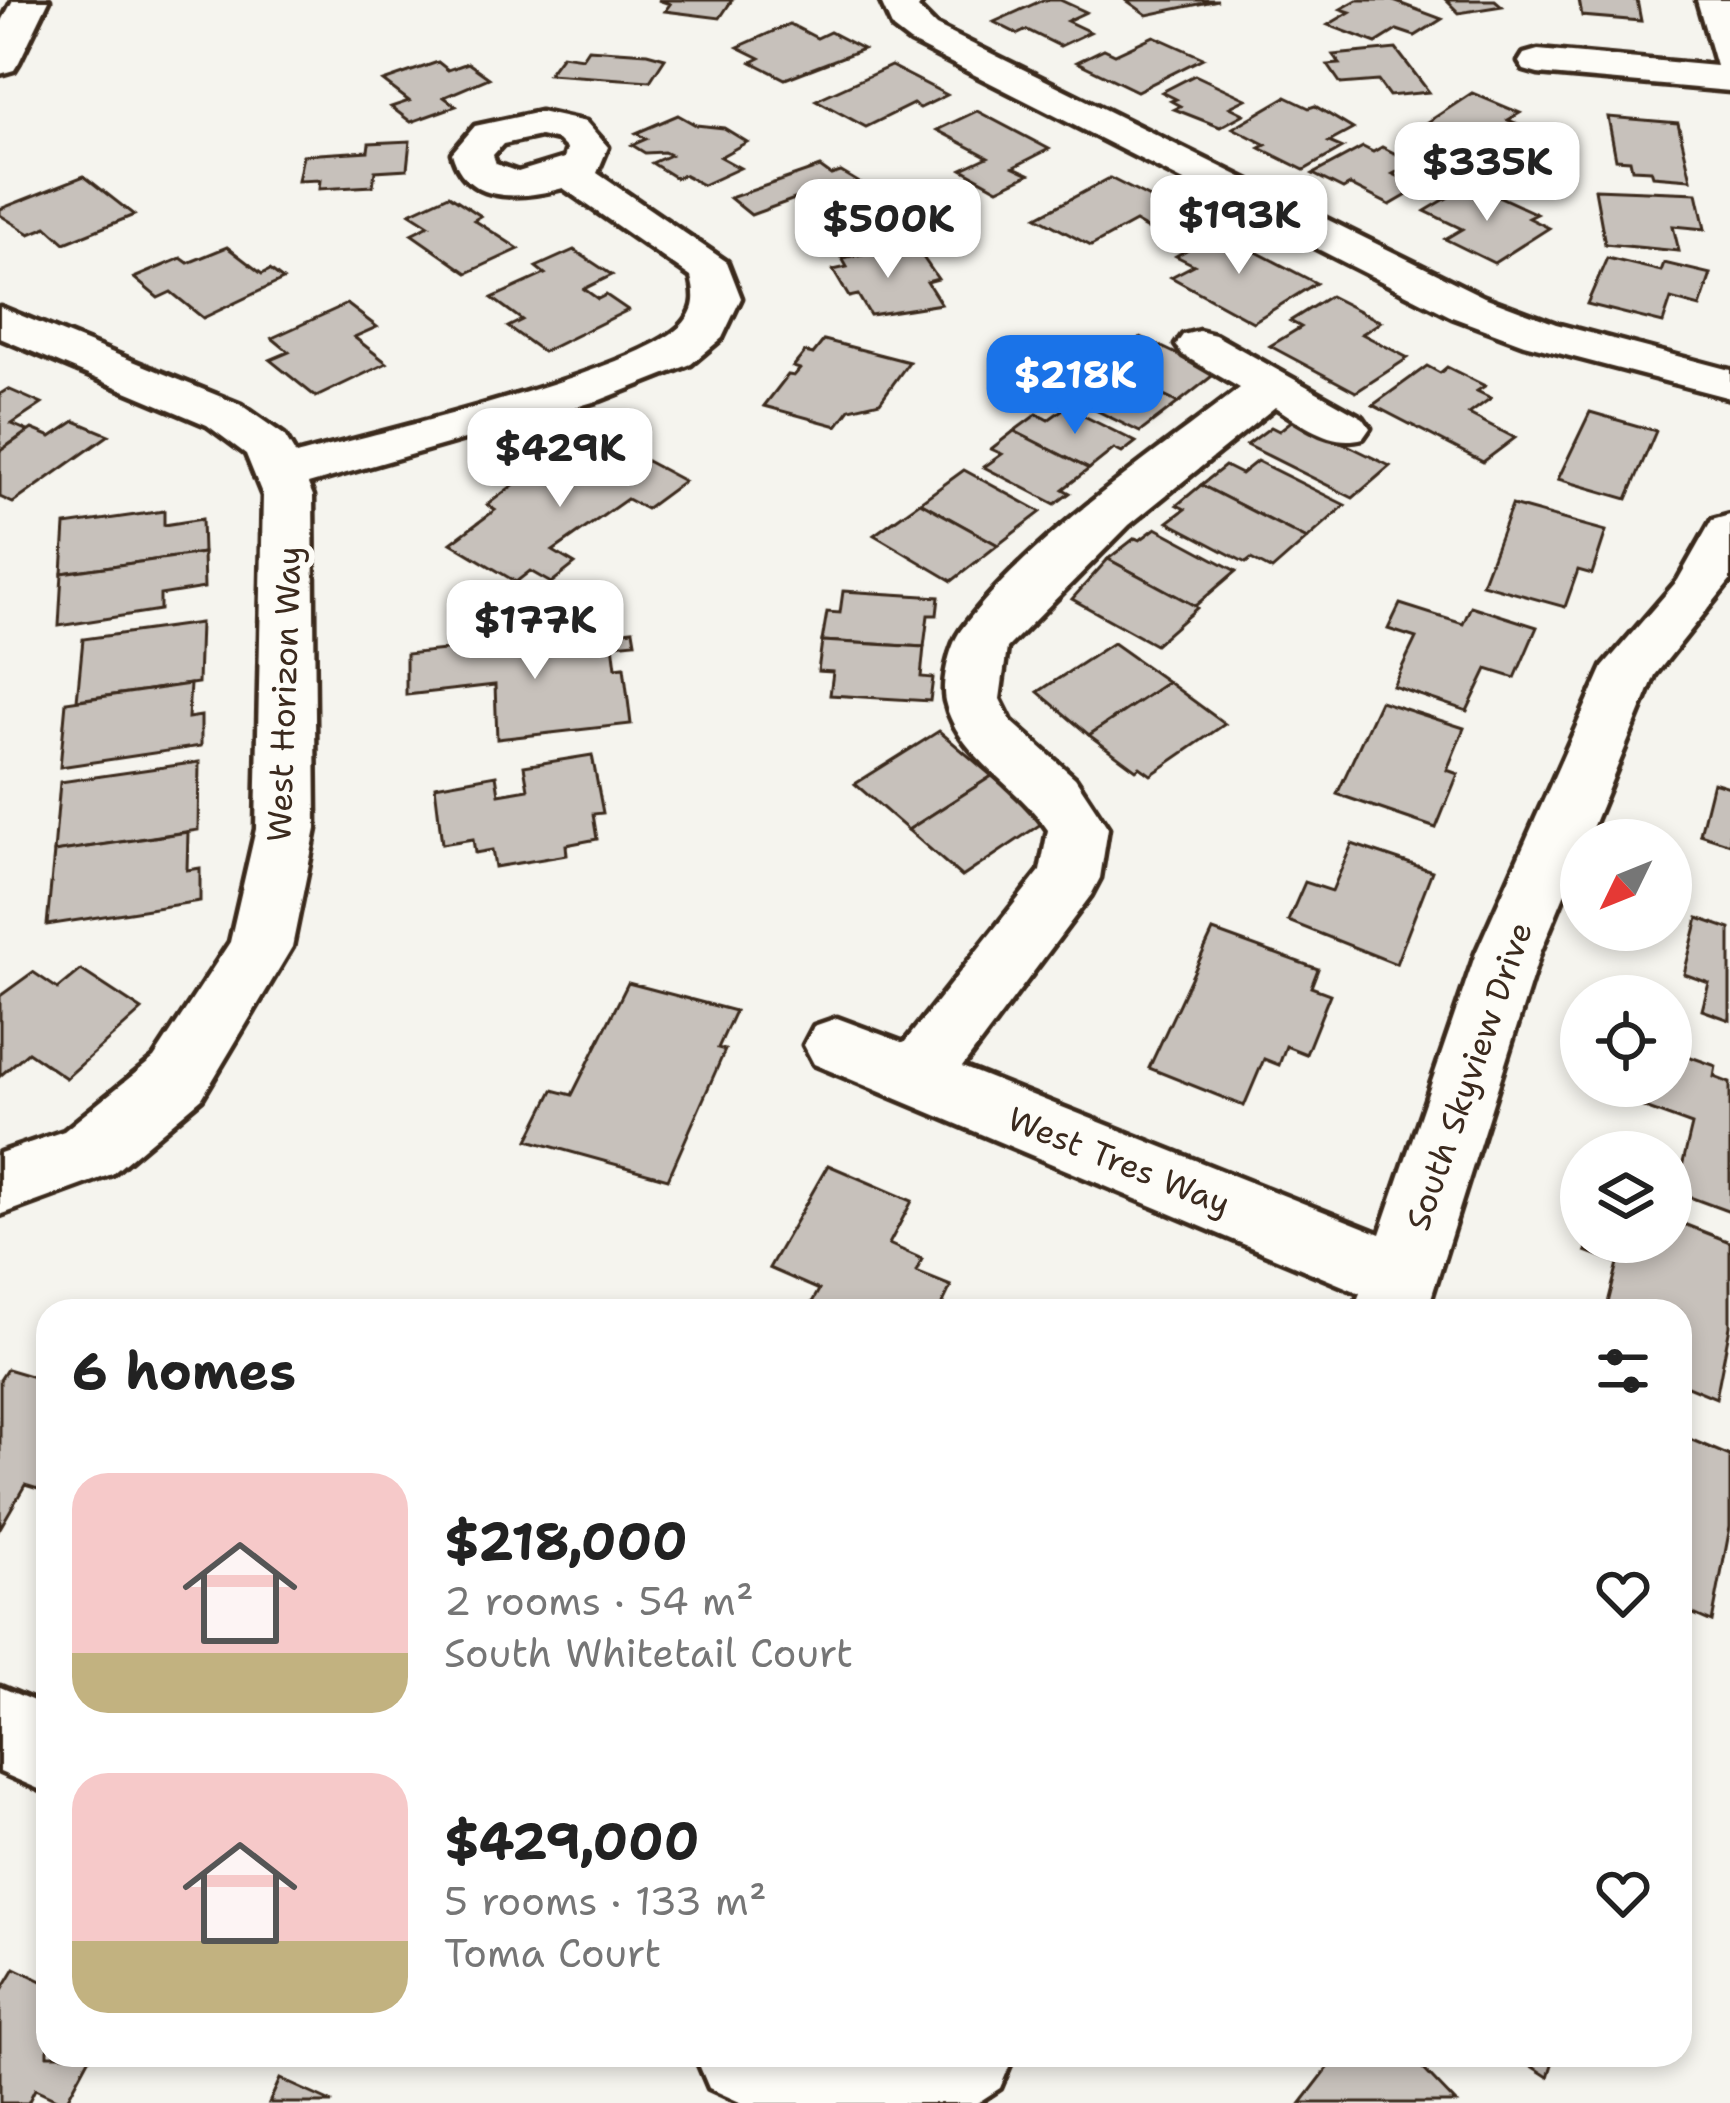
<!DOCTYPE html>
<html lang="en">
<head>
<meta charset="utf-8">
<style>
	:root { --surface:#fff; --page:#f2f2f2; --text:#222; --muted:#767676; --accent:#1a73e8 }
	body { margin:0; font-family:"Shantell Sans",sans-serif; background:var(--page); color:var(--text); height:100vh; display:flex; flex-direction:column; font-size:45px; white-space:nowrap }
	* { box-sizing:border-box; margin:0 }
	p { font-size:39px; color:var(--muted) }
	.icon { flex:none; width:66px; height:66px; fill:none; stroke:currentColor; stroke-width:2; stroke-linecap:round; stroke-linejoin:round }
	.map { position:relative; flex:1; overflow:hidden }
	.details { position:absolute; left:36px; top:1299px; width:1656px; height:768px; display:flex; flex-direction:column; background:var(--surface); border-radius:36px; box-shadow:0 6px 18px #0003 }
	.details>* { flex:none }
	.needle { width:78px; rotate:227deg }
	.controls { position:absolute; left:1560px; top:819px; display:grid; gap:24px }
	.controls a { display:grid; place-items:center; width:132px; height:132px; border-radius:50%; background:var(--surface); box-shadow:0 6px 18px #0003; font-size:60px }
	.price { position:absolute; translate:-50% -102px; padding:0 27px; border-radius:24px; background:#fff; color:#222; font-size:39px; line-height:78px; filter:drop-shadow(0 3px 6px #0008) }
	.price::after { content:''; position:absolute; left:50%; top:72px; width:36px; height:27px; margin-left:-18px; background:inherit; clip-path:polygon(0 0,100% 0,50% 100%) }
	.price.on { background:var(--accent); color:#fff }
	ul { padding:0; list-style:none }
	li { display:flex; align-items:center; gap:36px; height:300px; padding:0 36px }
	li span { display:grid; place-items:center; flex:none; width:336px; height:240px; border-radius:36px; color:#555 }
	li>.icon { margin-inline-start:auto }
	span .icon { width:144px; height:144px; fill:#fffc; stroke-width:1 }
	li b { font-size:51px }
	h2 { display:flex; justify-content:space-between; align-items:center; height:144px; padding:0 36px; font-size:51px }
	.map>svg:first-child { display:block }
	.building { fill:#c7c1bb; stroke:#3b2a1e; stroke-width:3 }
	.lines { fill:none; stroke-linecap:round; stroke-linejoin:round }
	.minor-casing { stroke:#3b2a1e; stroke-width:9 }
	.minor { fill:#fdfcf7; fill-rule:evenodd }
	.labels { text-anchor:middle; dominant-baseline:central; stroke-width:12; stroke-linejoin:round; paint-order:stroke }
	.street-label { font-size:33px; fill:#3b2a1e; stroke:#fdfcf7 }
</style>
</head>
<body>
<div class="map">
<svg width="1730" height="2103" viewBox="0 0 1730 2103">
	<rect width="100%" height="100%" fill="#f5f4ee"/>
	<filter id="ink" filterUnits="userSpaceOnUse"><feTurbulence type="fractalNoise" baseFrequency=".00833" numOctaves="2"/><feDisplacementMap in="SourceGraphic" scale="24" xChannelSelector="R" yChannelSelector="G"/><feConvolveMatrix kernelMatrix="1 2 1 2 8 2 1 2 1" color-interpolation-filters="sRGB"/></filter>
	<g filter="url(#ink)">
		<g class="building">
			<path d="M658,0H732L720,18L665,11L670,4Z"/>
			<path d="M1043,0H1060L1086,12L1067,21L1090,32L1060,46L1027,30L1018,34L994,22Z"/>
			<path d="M1126,0H1218L1147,15Z"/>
			<path d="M1357,0H1391L1442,19L1415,36L1397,30L1376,43L1328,25L1350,12L1341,9Z"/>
			<path d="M1446,0H1495L1502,6L1459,13Z"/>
			<path d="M1579,0H1637L1641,21L1582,16Z"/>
			<path d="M790,24L817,38L830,32L863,49L785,79L752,62L760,58L738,47Z"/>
			<path d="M1154,36L1203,58L1137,91L1077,62L1104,49L1115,54Z"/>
			<path d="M588,49L647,53L665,58L650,81L548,74L562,55L582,58Z"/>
			<path d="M1396,49L1429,92L1389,96L1378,81L1341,84L1328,65L1340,64L1333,55Z"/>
			<path d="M438,62L448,70L468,63L489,78L444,97L456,106L411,122L391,107L409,101L383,81Z"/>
			<path d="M891,66L947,95L920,108L913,104L866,127L816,100Z"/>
			<path d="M1195,75L1246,99L1230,107L1244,114L1220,127L1174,109L1180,106L1171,101L1176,99L1162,92Z"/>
			<path d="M1472,93L1520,113L1508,120L1544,135L1511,158L1422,126Z"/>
			<path d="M1286,97L1309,108L1315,106L1353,129L1329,142L1343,148L1304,170L1260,148L1266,145L1233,128Z"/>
			<path d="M977,111L1049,149L1014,167L1029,174L998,189L962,169L988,157L937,130Z"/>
			<path d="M678,115L696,125L724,128L747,142L720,157L740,168L703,185L684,175L676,178L652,163L670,155L664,152L645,153L632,145L646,139L636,133Z"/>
			<path d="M1608,117L1678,123L1691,179L1653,176L1651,170L1632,169L1630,160L1616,159Z"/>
			<path d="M410,141L407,169L375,171L373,186L319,189L320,180L298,181L303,155L368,151L369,143Z"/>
			<path d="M1363,147L1373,152L1382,147L1414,163L1393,174L1421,187L1390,205L1350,185L1343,189L1313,174Z"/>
			<path d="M820,167L831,175L841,172L873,191L871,198L848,204L850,212L838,217L818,210L823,202L819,199L808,203L800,197L751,215L730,198Z"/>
			<path d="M84,176L134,215L65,243L47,227L30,234L0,215V209Z"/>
			<path d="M1110,178L1179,213L1149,230L1135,222L1091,246L1037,217Z"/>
			<path d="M1464,188L1479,195L1487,191L1537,214L1529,218L1549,228L1494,263L1445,239L1462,229L1425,211Z"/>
			<path d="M1595,189L1697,193L1705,229L1673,226L1679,251L1605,244Z"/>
			<path d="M449,195L481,216L474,220L519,249L467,273L411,234L429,225L410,213Z"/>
			<path d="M1218,232L1316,283L1253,322L1171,277L1194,265L1176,256Z"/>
			<path d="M227,247L262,274L270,270L283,280L203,318L171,292L158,298L134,278L181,258L188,263Z"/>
			<path d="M894,248L900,256L920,253L938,279L927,282L941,304L870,315L858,295L849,297L833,270L847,267L842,258Z"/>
			<path d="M574,250L612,275L584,289L598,299L606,295L628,310L543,352L508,327L522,320L492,298L545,274L536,267Z"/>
			<path d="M1607,258L1661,271L1664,263L1711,274L1700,307L1671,299L1663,323L1587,304Z"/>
			<path d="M1330,296L1381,322L1362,334L1408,358L1356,392L1270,346L1301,327L1290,321Z"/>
			<path d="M347,304L377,327L354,337L387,363L316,397L270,360L289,352L272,338Z"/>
			<path d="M1141,337L1216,373L1178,403L1102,366Z"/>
			<path d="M824,340L909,362L880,402L850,409L837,426L764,406L788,375L794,376L800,369L793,367L805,352L813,354Z"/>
			<path d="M1102,366L1178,403L1140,432L1063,394Z"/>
			<path d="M1427,366L1440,373L1447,367L1485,386L1477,391L1491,398L1469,414L1515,438L1483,462L1373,405Z"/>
			<path d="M8,389L42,404L12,424L28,431L0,451V394Z"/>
			<path d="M1066,407L1136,442L1122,453L1114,449L1089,469L1014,431L1037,414L1048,420Z"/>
			<path d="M1590,412L1656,431L1627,499L1558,479Z"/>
			<path d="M1294,419L1390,466L1353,498L1247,445L1271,427L1279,431Z"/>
			<path d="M75,421L109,435L13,503L0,497V451L32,429L51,437Z"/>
			<path d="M1014,431L1089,469L1063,489L1070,493L1055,504L984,467L1002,454L991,449Z"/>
			<path d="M615,444L684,481L646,509L627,499L553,551L575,564L551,583L530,571L516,582L451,543L495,510L487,505L545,461L550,464L573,449L592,460Z"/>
			<path d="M1257,461L1345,505L1307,539L1201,485L1225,466L1241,474Z"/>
			<path d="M964,470L1041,512L998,545L920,502Z"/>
			<path d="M1201,485L1307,539L1272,570L1251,559L1246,563L1168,522L1185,509L1177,505Z"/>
			<path d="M920,502L998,545L952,581L874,535Z"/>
			<path d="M1512,505L1606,531L1592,574L1578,570L1565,607L1482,584Z"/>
			<path d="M164,511V525L202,519L203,553L62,573L65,525Z"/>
			<path d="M1156,528L1236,571L1195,606L1108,559L1135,538L1140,540Z"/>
			<path d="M203,553L204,588L160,595V610L59,626L62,573Z"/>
			<path d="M1108,559L1195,606L1197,608L1155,645L1072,599Z"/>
			<path d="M843,591L939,597L937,615H928L924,647L822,641L827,612L840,613Z"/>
			<path d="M1400,604L1463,624L1471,606L1537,627L1515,678L1487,669L1467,711L1393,686L1416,638L1388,629Z"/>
			<path d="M200,623L198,683L77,700L83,639Z"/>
			<path d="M633,630L635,642L613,644L616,668L624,667L631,724L497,739L495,685L406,695V654Z"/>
			<path d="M822,641L924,647L921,677L933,678L930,701L830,695L833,672L818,671Z"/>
			<path d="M1113,643L1168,682L1089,735L1038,692Z"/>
			<path d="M1168,682L1225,724L1151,775L1140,767L1136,770L1089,735Z"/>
			<path d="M190,684L188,718L201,716V746L60,767L66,702Z"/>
			<path d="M1380,701L1464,728L1447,770L1458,774L1436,828L1337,794Z"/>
			<path d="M939,731L992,776L908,830L855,784Z"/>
			<path d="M592,755L603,813L593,814L597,839L566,845L567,855L495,867L492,850L475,853L473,839L442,844L435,786L496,775L499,794L528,789L524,766Z"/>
			<path d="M199,762L198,830L54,852L60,782Z"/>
			<path d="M992,776L1047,820L962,877L908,830Z"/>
			<path d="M1713,782L1730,787V844L1700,834Z"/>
			<path d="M188,832L187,870L200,868V901L47,925L54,852Z"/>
			<path d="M1352,844L1432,871L1396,964L1288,921L1305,882L1332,891Z"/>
			<path d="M1698,918L1730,929V1020L1702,1010L1709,983L1684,974Z"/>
			<path d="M1213,931L1318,969L1311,987L1330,994L1306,1054L1286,1046L1279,1065L1264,1059L1244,1106L1149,1068Z"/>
			<path d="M81,970L142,1010L66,1078L28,1052L0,1076V996L33,972L58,989Z"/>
			<path d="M628,983L735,1011L718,1048L725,1050L668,1179L528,1140L553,1090L572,1095Z"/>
			<path d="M1671,1050L1716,1066L1714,1077L1730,1083V1212L1676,1192L1692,1125L1626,1101L1630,1086H1671Z"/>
			<path d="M828,1165L912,1201L889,1244L922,1259L916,1272L951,1286L939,1311H807L819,1290L769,1268Z"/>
			<path d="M1671,1219L1730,1242V1326L1716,1398L1680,1383V1311H1606L1618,1263L1586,1251L1589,1242H1671Z"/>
			<path d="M7,1369L48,1381V1492L25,1485L0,1528V1380Z"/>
			<path d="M1680,1435L1730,1456V1527L1712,1622L1680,1608Z"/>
			<path d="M15,1968L48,1984V2055H91L65,2103L35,2089L28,2103H0V1993Z"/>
			<path d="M1338,2055H1410L1456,2103H1301Z"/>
			<path d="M1514,2055H1555L1548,2077Z"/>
			<path d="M280,2079L333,2103H269Z"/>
		</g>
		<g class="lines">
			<g class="minor-casing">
				<g id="minor">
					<path d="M13,0H49L19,62L14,70L0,74V25Z"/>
					<path d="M880,0H924L918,8L936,26L1484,297L1556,324L1730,370V398L1524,344L1452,317L910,42L893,29Z"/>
					<path d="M1697,0H1730V91L1538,74L1524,70L1519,62L1524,54L1538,50L1716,66Z"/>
					<path d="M540,112L586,122L608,147L597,173L727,262L741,298L722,338L691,364L600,400L308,484L313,496L316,829L292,947L202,1098L112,1174L0,1215V1153L64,1131L154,1058L230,942L256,829L263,496L246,454L207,425L0,338V307L241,405L284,435L296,455C367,435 651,370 686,320C697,306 695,293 691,277L563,188C521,199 466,205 452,153L475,126ZM540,136L558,140L567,149L564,158L518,172L496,164L493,155L503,144Z"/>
					<path d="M1199,331L1215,335L1363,418L1370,428L1363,438C1330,447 1303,424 1275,407L1129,525L1007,648L1000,699L1011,721L1075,778L1108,828L1100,878L1091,895L962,1067L1380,1234L1476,953L1603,667L1678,580L1712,520L1730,515V581L1655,675L1587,840H1581V854L1540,953L1427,1311H1353L1360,1293L814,1064L804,1045L814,1026L837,1018L904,1043L1040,871L1048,830C1018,785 958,757 945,701C941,683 950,645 961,630C1026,541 1152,456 1240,388L1183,355L1176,345L1183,335Z"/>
					<path d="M0,1687L48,1707V1793L0,1772Z"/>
					<path d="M695,2055H852L868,2062L879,2055H1014L1000,2088L977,2103H742L709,2088Z"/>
				</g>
			</g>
			<use href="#minor" class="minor"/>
		</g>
	</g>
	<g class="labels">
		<g class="street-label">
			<text transform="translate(284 694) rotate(-88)">West Horizon Way</text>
			<text transform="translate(1469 1076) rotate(-71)">South Skyview Drive</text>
			<text transform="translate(1119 1161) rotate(22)">West Tres Way</text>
		</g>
	</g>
</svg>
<div class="controls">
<a><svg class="needle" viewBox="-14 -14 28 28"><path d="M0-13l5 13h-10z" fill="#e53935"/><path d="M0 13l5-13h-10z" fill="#767676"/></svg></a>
<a><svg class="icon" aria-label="locate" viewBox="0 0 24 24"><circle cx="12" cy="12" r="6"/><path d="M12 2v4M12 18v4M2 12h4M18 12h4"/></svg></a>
<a><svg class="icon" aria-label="layers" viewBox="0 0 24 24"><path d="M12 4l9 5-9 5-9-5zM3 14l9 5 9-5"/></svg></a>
</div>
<b class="price" style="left:1487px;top:224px">$335K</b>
<b class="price" style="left:1239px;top:277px">$193K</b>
<b class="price" style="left:888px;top:281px">$500K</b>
<b class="price on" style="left:1075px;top:437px">$218K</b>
<b class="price" style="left:560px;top:510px">$429K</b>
<b class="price" style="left:535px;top:682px">$177K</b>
<section class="details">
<h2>6 homes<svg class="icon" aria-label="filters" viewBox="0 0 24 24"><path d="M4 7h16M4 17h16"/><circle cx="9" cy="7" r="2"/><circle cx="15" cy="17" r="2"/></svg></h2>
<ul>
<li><span style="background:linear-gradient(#f6c9c9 75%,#c2b280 0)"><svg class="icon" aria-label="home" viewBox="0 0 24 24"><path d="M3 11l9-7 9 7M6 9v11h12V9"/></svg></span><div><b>$218,000</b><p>2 rooms · 54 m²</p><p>South Whitetail Court</p></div><svg class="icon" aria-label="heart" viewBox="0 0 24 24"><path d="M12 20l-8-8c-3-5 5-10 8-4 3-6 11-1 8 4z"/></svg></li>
<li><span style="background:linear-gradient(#f6c9c9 70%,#c2b280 0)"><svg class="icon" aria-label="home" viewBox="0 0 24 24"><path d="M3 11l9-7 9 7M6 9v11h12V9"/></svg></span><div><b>$429,000</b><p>5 rooms · 133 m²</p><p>Toma Court</p></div><svg class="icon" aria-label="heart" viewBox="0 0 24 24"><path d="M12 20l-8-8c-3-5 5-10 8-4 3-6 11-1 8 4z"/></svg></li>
</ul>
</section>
</div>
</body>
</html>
